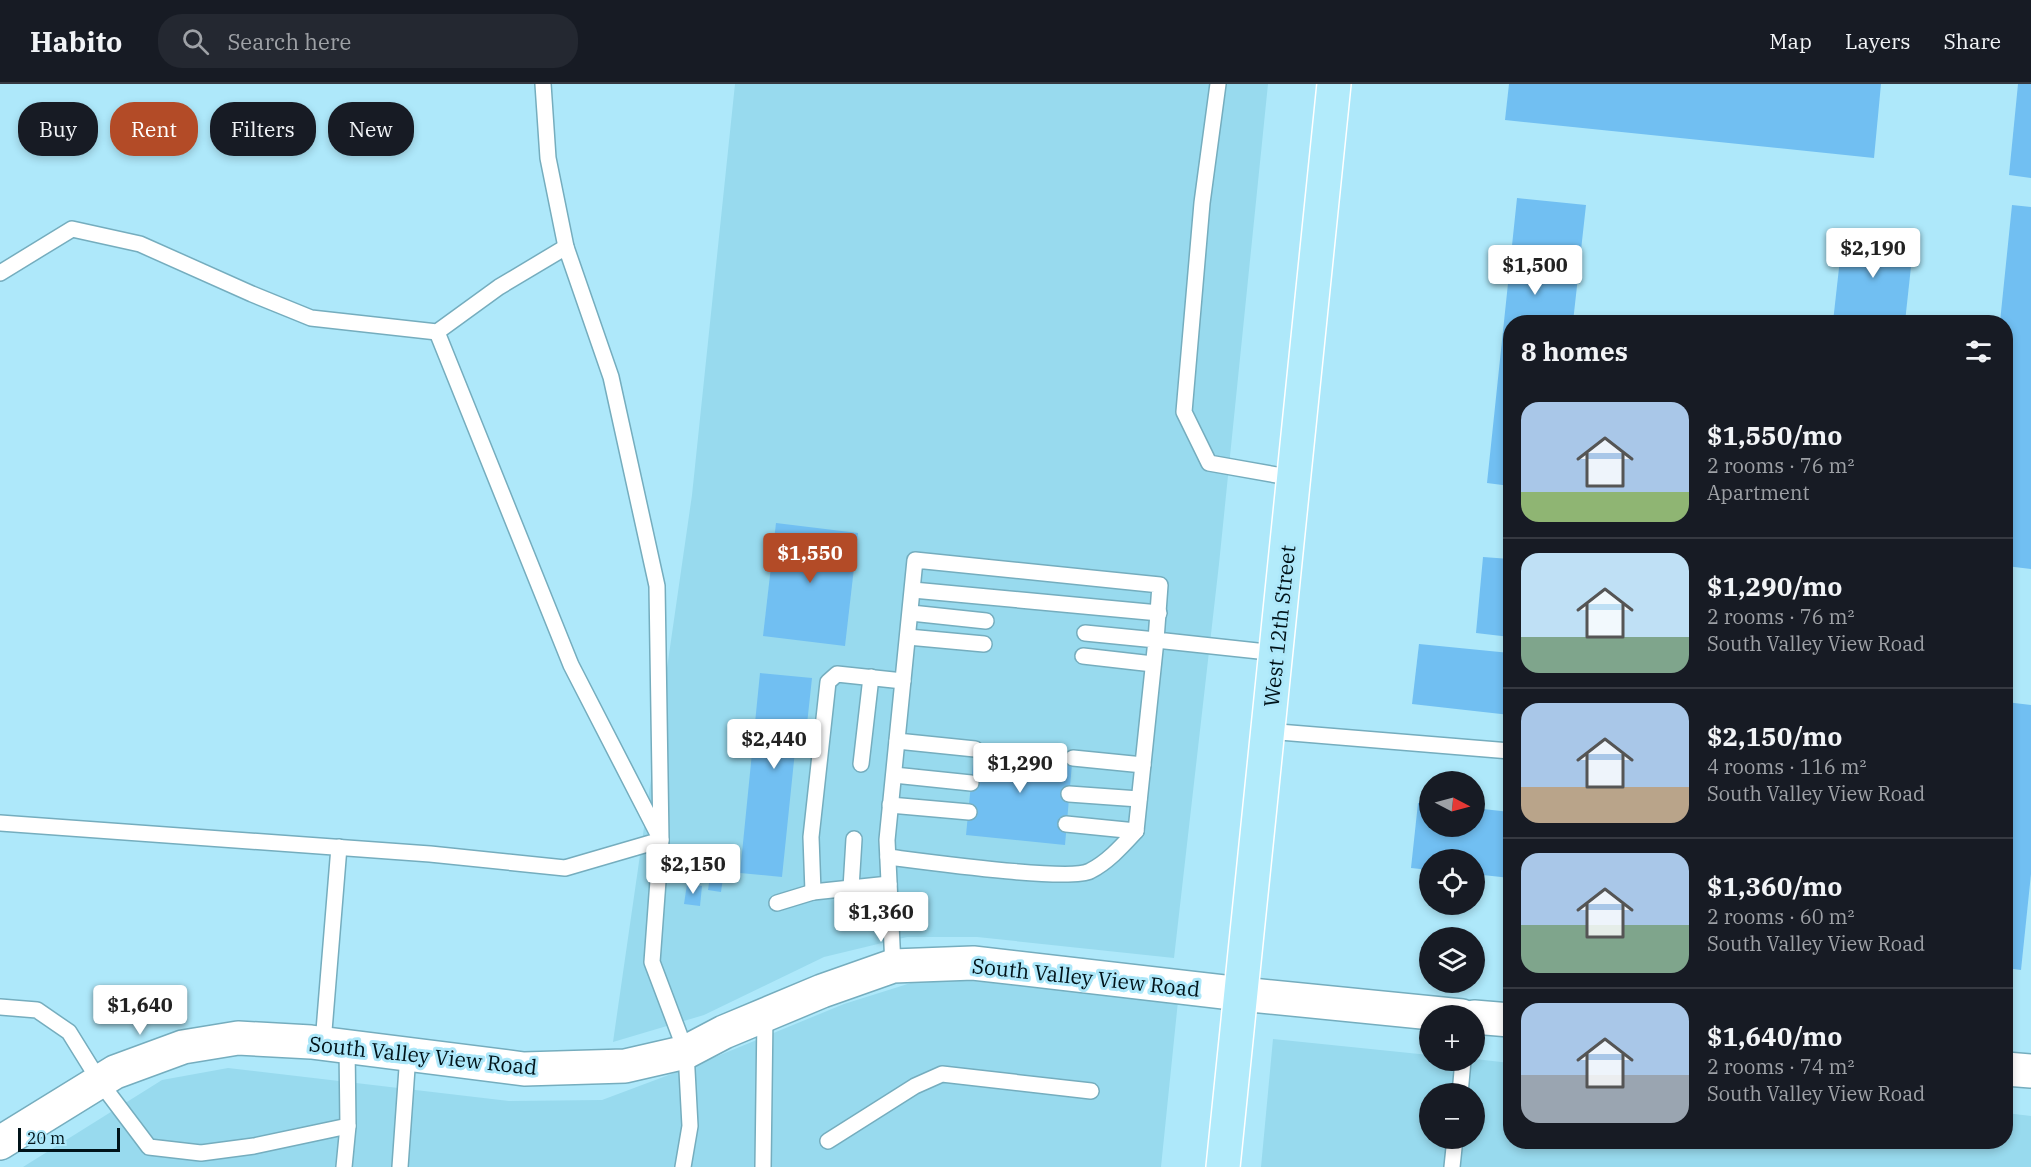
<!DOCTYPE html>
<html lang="en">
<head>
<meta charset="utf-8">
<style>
	:root { --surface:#171b24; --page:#242831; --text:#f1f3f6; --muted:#9ea1a6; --line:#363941; --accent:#b34b27 }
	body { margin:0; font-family:"IBM Plex Serif",serif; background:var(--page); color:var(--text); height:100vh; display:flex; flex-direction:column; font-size:22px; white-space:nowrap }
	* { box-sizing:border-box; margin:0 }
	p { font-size:20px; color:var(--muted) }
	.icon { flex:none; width:33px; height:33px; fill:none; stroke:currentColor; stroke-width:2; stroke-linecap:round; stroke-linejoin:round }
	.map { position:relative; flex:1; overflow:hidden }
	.panel { position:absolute; left:1503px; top:231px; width:510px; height:834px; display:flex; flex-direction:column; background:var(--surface); border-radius:24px; box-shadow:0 3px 9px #0003 }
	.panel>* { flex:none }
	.banner { position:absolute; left:18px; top:18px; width:570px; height:54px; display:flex; gap:12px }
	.needle { width:39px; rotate:96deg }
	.fabs { position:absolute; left:1419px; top:687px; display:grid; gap:12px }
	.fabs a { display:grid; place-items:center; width:66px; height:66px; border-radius:50%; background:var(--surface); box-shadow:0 3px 9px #0003; font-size:30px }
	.scale { position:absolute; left:18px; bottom:15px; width:102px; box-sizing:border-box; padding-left:6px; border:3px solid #001319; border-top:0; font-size:16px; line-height:21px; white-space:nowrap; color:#001319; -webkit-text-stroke:4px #aee8fa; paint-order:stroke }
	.price { position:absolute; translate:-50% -51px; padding:0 14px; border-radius:6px; background:#fff; color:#222; font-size:20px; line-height:39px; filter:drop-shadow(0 2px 3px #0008) }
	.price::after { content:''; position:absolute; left:50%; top:36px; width:18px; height:14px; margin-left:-9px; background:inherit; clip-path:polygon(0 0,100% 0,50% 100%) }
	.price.on { background:var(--accent); color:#fff }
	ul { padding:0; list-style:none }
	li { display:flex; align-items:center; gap:18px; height:150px; padding:0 18px }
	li+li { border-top:2px solid var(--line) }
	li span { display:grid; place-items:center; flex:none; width:168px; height:120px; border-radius:18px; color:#555 }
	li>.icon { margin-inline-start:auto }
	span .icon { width:72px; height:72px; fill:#fffc; stroke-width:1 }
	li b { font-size:26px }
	h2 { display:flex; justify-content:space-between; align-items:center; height:72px; padding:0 18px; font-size:26px }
	.chip { padding:0 21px; border-radius:24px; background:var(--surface); box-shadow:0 3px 9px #0003; font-size:21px; line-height:54px }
	.chip.on { background:var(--accent); color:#fff }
	header { display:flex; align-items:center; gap:36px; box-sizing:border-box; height:84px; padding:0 30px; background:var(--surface); border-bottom:2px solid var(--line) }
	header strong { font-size:28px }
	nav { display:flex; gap:33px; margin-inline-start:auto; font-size:21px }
	.search { width:420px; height:54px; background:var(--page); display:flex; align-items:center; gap:15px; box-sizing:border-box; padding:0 21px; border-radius:24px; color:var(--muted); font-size:22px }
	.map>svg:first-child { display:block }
	.built { fill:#98daee; fill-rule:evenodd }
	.building { fill:#71bff2 }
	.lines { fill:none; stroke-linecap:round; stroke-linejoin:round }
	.service-casing { stroke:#75adbe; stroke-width:18 }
	.tertiary-casing { stroke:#75adbe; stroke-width:36 }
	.primary-casing { stroke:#fff; stroke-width:36 }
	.service { stroke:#fff; stroke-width:15 }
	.tertiary { stroke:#fff; stroke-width:33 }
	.primary { stroke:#b2ebfb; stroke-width:33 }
	.labels { text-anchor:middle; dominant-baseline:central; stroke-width:6; stroke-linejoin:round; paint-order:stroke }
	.street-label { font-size:21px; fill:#001319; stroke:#aee8fa }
</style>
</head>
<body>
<header>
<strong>Habito</strong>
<div class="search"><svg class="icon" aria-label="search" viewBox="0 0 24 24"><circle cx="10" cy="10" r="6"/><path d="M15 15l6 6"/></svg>Search here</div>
<nav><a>Map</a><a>Layers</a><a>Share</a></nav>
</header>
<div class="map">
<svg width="2031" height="1083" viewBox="0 0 2031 1083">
	<rect width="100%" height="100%" fill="#aee8fa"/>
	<g class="built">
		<path d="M735,0H1268L1219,480L1174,874L977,853H907L824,873L704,931L613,958L692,411Z"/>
		<path d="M930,893L1178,917L1161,1083H23L162,996L228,984L509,1017L602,1016L698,980L844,920Z"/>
		<path d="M1273,955L1429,971L1430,976L1475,975L1510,979V1058H2006V1029L2031,1032V1083H1261ZM1430,1010H1474V1054H1430Z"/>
	</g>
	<g class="building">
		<path d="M1509,0H1881L1874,74L1505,36Z"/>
		<path d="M2018,0H2031V94L2009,91Z"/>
		<path d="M1517,114L1586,121L1573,238H1510V402L1487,399Z"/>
		<path d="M2012,121L2031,123V485L2006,482V238H2000Z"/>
		<path d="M1843,148L1914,155L1905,238H1833Z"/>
		<path d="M776,439L858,449L845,562L763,552Z"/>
		<path d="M1483,473L1510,475V553L1476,549Z"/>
		<path d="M1419,560L1510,569V631L1412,620Z"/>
		<path d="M760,589L812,594L804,668L795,667L782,793L740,789Z"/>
		<path d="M2006,618L2031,621V790L2021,886L2006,884Z"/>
		<path d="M975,659L1073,668L1065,761L966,751Z"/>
		<path d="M1418,719L1430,720V742H1474V724L1510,728V794L1474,790V776H1430V786L1411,784Z"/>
		<path d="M710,792L723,794L721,808L708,806Z"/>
		<path d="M687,800L702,802L700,822L684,820Z"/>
	</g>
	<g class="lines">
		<g class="service-casing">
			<g id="service">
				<path d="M543,0L548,74L566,163L611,293L657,502L661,756L652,878L686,968L690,1042L683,1083"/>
				<path d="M1218,0L1202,119L1184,328L1209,379L1294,394"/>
				<path d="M0,189L72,145L140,160L252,210L311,234L437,248L499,203L566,163"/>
				<path d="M913,506L1159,529"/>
				<path d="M911,529L986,537"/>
				<path d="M908,553L984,560"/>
				<path d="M1083,572L1153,580"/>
				<path d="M1268,647L1510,667"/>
				<path d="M897,657L975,665"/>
				<path d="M1073,674L1143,681"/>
				<path d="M861,680L871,593"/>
				<path d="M894,691L971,699"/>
				<path d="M1069,710L1139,715"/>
				<path d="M890,721L969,728"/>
				<path d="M0,739L430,770L565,784L661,756L571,581L437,248"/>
				<path d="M1066,740L1136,747"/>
				<path d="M888,773C920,777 1070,798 1090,787C1108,778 1123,761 1136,747L1156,556L1085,549"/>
				<path d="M889,800L813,808L811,753L828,598L837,590L903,597"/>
				<path d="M851,804L854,755"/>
				<path d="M777,819L813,808"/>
				<path d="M893,882L887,756L915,476L1160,501L1156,556L1276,569"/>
				<path d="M0,923L37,926L69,948L100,998L149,1063L201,1069L254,1062L348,1042"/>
				<path d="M323,959L339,763"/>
				<path d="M1460,1010L1463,976"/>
				<path d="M828,1057L915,1002L942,990L1091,1007"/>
				<path d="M344,1083L348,1042L347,962"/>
				<path d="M400,1083L408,970"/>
				<path d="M763,1083L765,931"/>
				<path d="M1452,1083L1455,1054"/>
			</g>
		</g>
		<g class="tertiary-casing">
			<g id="tertiary">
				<path d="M1474,933L1510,936"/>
				<path d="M2006,985L2031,987"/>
				<path d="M0,1059L115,988L183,963L238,954L311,958L524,985L625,982L686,968L724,948L822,907L893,882L973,879L1241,910L1462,932"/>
			</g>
		</g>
		<g class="primary-casing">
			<path id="primary" d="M1223,1083L1334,0"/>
		</g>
		<use href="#service" class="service"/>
		<use href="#tertiary" class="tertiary"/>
		<use href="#primary" class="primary"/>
	</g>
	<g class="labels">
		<g class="street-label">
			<text transform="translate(1279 542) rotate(-84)">West 12th Street</text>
			<text transform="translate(1086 893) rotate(6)">South Valley View Road</text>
			<text transform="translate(423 971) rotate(6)">South Valley View Road</text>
		</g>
	</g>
</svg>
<div class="fabs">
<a><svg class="needle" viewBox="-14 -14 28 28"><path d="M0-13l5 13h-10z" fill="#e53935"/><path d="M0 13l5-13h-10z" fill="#9ea1a6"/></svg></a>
<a><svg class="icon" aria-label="locate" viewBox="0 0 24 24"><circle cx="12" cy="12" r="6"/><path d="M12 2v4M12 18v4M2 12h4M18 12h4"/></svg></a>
<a><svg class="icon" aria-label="layers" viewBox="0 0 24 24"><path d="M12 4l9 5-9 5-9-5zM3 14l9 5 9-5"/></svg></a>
<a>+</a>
<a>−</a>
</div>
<div class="scale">20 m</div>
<b class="price" style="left:1873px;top:195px">$2,190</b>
<b class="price" style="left:1535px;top:212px">$1,500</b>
<b class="price on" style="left:810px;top:500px">$1,550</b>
<b class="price" style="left:774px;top:686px">$2,440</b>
<b class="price" style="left:1020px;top:710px">$1,290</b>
<b class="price" style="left:693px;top:811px">$2,150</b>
<b class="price" style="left:881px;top:859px">$1,360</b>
<b class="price" style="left:140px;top:952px">$1,640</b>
<div class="banner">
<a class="chip">Buy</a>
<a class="chip on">Rent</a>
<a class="chip">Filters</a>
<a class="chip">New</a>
</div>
<section class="panel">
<h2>8 homes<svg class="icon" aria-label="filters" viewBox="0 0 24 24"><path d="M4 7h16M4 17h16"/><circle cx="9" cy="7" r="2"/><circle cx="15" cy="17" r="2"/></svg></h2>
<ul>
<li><span style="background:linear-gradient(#a9c7e8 75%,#8fb573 0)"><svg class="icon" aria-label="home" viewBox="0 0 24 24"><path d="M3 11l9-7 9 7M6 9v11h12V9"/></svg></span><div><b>$1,550/mo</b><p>2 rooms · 76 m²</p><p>Apartment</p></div></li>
<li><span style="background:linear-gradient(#bfe0f5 70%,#7fa58c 0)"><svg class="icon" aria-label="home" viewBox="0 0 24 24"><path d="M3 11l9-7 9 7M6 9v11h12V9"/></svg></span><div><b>$1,290/mo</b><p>2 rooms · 76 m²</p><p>South Valley View Road</p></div></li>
<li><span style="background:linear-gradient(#a9c7e8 70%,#b9a48a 0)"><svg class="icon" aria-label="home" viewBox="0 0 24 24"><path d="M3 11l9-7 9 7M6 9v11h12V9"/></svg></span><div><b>$2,150/mo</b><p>4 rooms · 116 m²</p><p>South Valley View Road</p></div></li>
<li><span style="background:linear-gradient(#a9c7e8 60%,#7fa58c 0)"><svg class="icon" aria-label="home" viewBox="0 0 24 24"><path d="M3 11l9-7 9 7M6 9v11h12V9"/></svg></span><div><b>$1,360/mo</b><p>2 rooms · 60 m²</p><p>South Valley View Road</p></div></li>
<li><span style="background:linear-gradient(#a9c7e8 60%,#9aa5b1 0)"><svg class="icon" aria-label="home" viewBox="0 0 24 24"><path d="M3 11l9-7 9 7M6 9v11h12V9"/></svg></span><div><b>$1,640/mo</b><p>2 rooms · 74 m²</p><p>South Valley View Road</p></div></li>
</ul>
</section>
</div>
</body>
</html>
